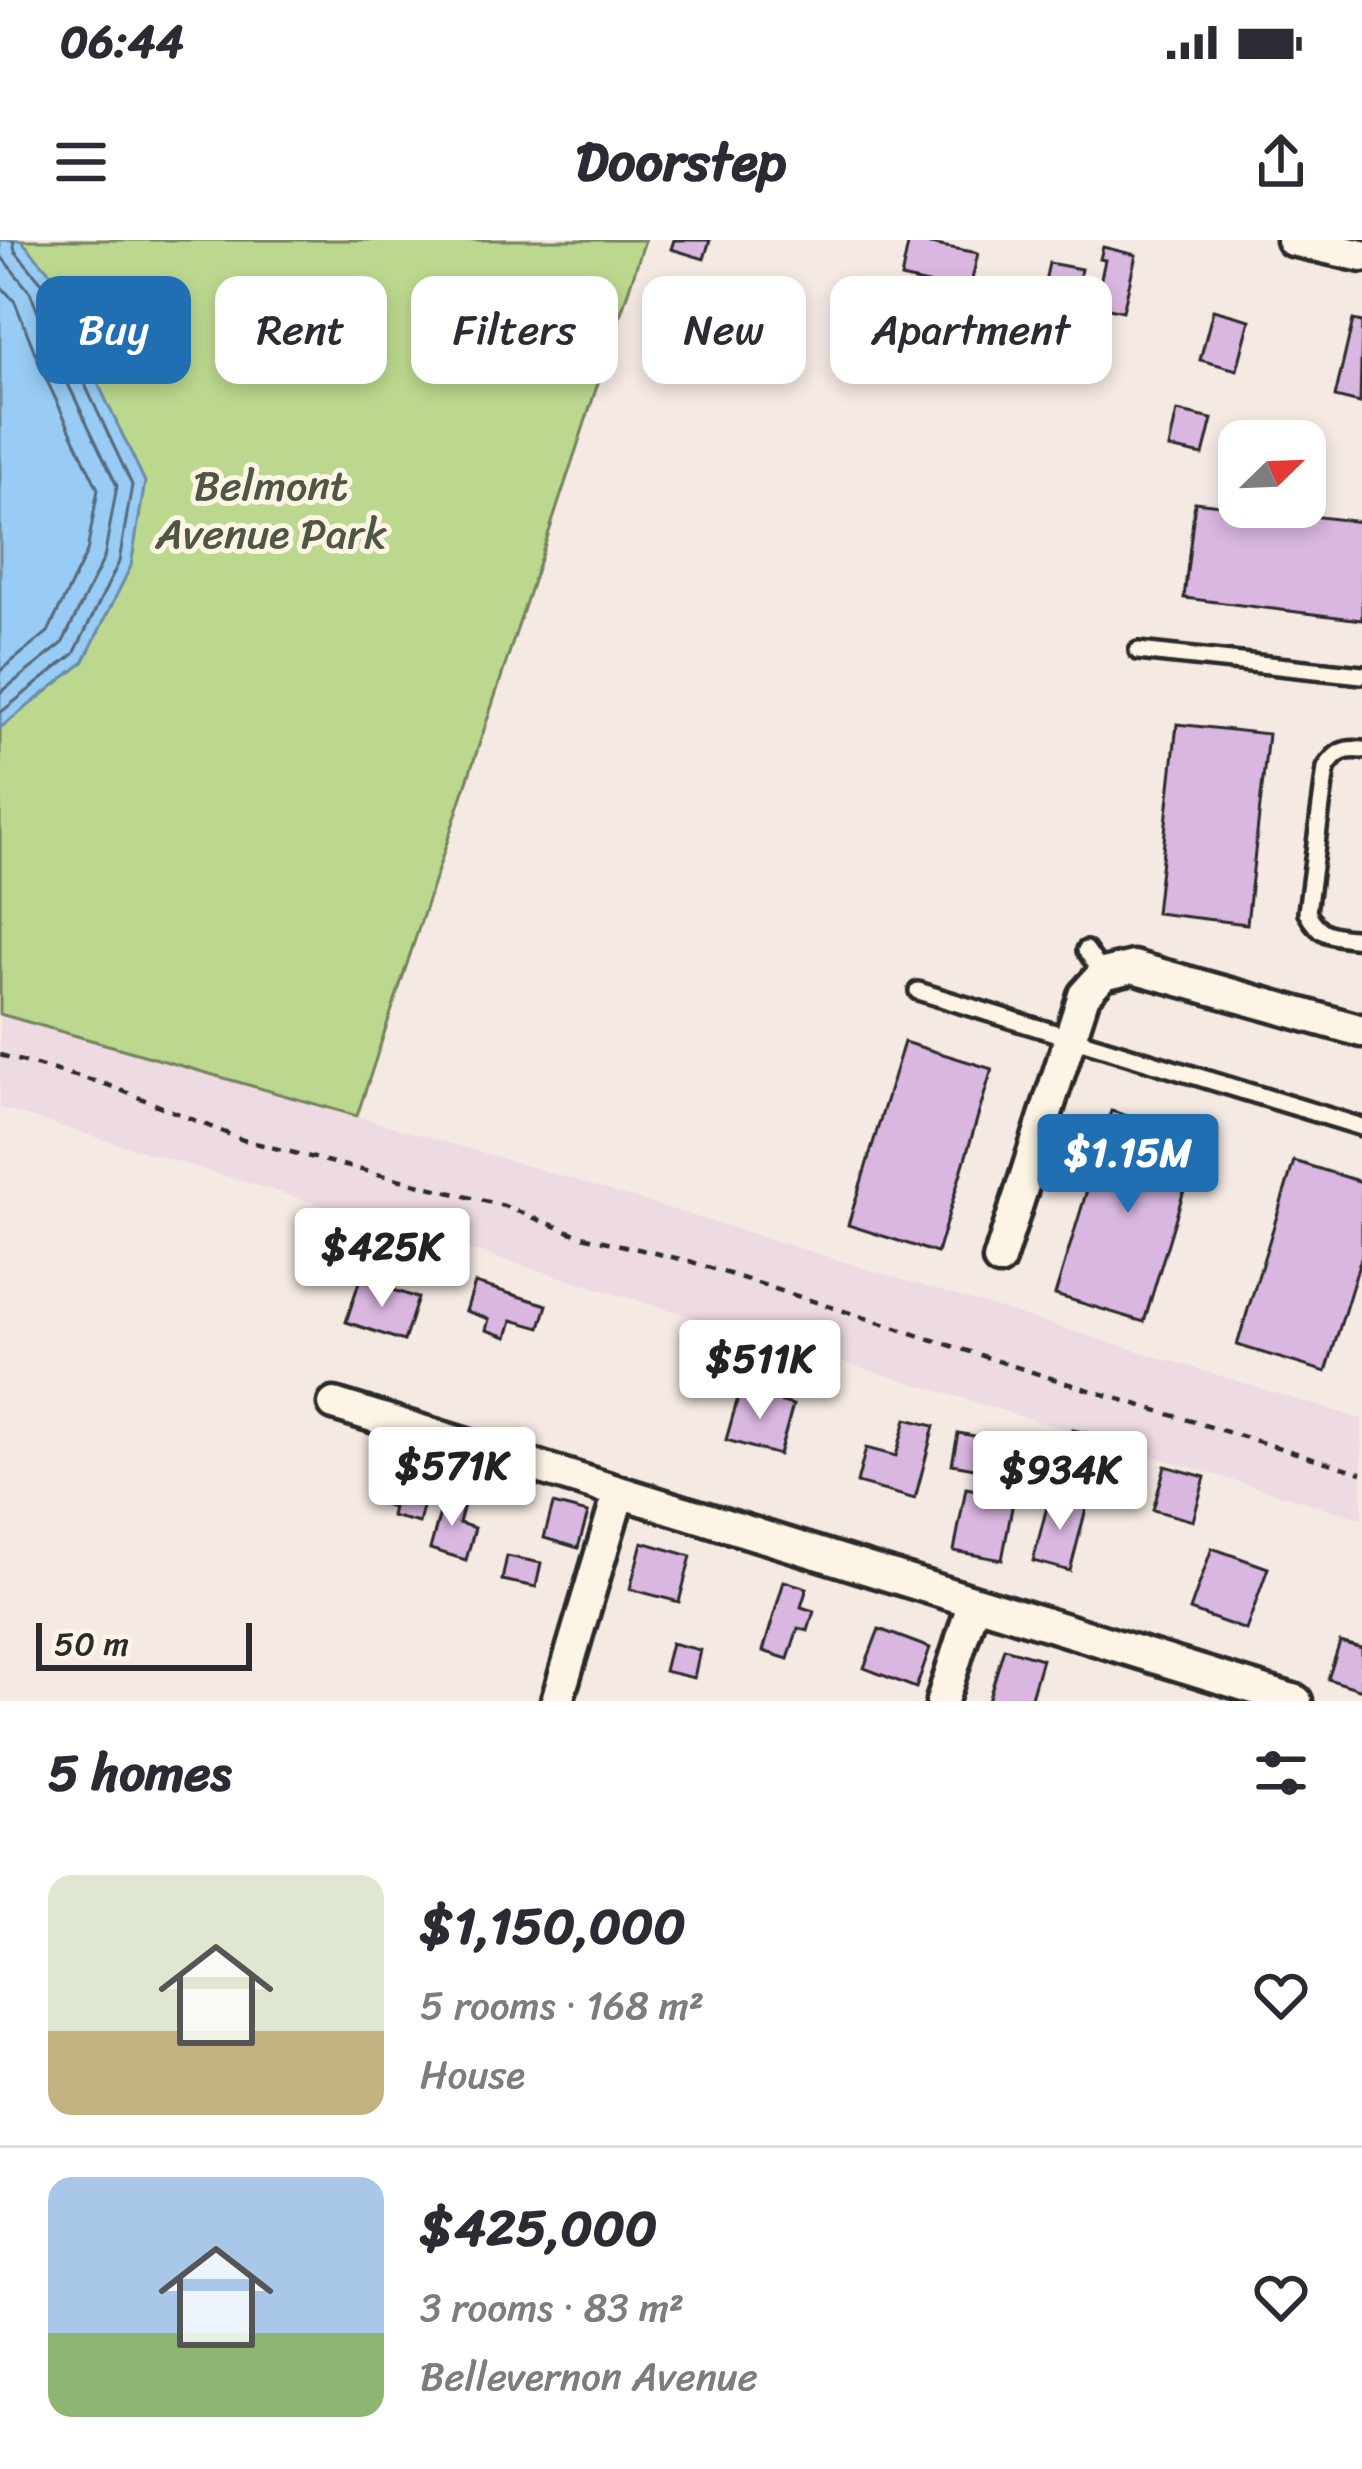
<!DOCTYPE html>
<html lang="en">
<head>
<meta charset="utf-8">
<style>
	:root { --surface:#fff; --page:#f2f2f3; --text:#2b2b33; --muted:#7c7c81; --line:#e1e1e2; --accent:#1f6fb2 }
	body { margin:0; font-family:Sriracha,sans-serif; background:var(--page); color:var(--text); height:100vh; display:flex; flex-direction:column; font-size:45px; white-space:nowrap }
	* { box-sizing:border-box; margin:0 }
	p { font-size:39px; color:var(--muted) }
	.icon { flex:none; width:66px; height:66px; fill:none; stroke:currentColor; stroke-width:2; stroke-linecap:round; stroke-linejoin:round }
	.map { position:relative; height:1461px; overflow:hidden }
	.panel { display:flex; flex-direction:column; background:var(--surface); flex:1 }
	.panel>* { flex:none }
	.banner { position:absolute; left:36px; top:36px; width:1290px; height:108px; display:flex; gap:24px }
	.needle { width:78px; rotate:67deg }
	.controls { position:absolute; left:1218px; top:180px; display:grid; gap:24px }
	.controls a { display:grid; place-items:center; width:108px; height:108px; border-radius:24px; background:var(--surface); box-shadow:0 6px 18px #0003; font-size:60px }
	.scale { position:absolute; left:36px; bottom:30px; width:216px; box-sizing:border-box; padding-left:12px; border:6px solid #2b2b2b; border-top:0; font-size:33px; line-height:42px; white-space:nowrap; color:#2b2b2b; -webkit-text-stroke:9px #fcf5e5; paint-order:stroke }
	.price { position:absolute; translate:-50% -102px; padding:0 27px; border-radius:12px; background:#fff; color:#222; font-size:39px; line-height:78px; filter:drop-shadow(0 3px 6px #0008) }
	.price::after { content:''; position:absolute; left:50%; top:72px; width:36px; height:27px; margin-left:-18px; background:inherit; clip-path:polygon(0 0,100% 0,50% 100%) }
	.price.current { background:var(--accent); color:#fff }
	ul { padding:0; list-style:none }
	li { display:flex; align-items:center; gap:36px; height:300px; padding:0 48px }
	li+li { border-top:3px solid var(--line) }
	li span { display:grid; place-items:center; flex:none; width:336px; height:240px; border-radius:24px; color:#555 }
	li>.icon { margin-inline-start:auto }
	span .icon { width:144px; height:144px; fill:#fffc; stroke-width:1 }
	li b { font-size:51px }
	h2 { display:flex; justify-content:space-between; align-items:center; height:144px; padding:0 48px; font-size:51px }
	.pill { padding:0 42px; border-radius:24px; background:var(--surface); box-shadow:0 6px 18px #0003; font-size:42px; line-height:108px }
	.pill.current { background:var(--accent); color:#fff }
	.status { display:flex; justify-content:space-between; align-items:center; height:84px; padding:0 60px; background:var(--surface); direction:ltr }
	.status svg { height:33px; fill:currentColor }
	header { display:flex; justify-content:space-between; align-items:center; height:156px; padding:0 48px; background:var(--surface); font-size:54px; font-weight:700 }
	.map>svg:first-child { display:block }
	.built { fill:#eddae3 }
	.green { fill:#bcd88f; stroke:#74825d; stroke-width:3 }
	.water { fill:#98ccf5; stroke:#6c8ca4; stroke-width:3 }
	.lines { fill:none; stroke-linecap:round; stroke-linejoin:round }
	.shore { stroke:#576b7c; stroke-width:3 }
	.building { fill:#dab7e1; stroke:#2b2b2b; stroke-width:3 }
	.lane-casing { stroke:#2b2b2b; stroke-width:24 }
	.street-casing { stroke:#2b2b2b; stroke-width:39 }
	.path { stroke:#2b2b2b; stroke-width:4.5; stroke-dasharray:9 9; stroke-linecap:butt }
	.lane { stroke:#fcf5e5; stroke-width:15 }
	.street { stroke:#fcf5e5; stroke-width:30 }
	.labels { text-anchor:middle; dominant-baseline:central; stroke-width:10; stroke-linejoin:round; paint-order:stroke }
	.park-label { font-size:42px; fill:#4f5644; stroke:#fcf5e5 }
</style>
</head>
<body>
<div class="status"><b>06:44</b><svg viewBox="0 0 49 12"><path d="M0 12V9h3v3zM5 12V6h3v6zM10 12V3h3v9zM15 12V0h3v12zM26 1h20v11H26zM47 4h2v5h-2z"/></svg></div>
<header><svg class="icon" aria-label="menu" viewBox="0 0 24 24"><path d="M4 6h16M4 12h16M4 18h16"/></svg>Doorstep<svg class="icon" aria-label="share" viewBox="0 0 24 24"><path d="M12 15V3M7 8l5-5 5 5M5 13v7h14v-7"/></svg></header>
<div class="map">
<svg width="1362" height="1461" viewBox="0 0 1362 1461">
	<rect width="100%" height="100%" fill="#f5e9e4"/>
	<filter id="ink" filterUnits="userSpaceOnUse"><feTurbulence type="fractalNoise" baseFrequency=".00833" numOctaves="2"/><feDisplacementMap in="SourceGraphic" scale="24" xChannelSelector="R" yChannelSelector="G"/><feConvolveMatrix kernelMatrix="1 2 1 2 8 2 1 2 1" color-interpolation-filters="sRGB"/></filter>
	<g filter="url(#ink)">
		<path class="built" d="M0,771L541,930L1362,1179V1279L0,868Z"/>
		<path class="green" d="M0,0H645L357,876L0,774Z"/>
		<path class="water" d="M0,0H21L54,37L82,110L145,242L131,326L83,423L0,488Z"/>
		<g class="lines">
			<g class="shore">
				<path d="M0,15L30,52L57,121L117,246L104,318L62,404L0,453"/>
				<path d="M0,45L15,62L41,128L98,249L87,312L48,392L0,431"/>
				<path d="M0,473L74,414L119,322L132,245L71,115L43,44L15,11L13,0"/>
			</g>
		</g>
		<g class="building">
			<path d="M674,0H710L704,19L671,9Z"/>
			<path d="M909,0L978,13L969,53L901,38Z"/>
			<path d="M1103,7L1136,15L1123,71L1095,65L1105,20L1100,19Z"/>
			<path d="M1049,23L1081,29L1075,62L1042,55Z"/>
			<path d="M1213,70L1250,80L1237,130L1200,120Z"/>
			<path d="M1353,80L1362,82L1360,163L1335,157Z"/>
			<path d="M1177,171L1212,179L1203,215L1169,208Z"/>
			<path d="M1195,262L1362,282V380L1184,358Z"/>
			<path d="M1177,484L1268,494L1247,684L1156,673Z"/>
			<path d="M904,802L992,829L937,1013L848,985Z"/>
			<path d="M1111,871L1200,898L1144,1082L1055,1055Z"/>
			<path d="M1294,921L1362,942V1015L1326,1132L1237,1105Z"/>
			<path d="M360,1039L418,1058L404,1101L346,1082Z"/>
			<path d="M475,1043L547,1065L540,1088L512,1080L507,1097L486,1090L489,1079L466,1071Z"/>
			<path d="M740,1150L793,1165L779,1215L726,1200Z"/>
			<path d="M906,1179L934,1186L915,1259L857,1243L866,1208L896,1216Z"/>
			<path d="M1073,1190L1093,1194L1089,1220L1068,1217Z"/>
			<path d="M958,1193L991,1199L986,1230L952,1224Z"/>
			<path d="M405,1216L423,1220L421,1232L431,1235L419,1283L391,1276L393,1267L379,1263L389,1223L403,1227Z"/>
			<path d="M1165,1226L1205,1237L1193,1281L1153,1270Z"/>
			<path d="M966,1248L1014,1257L1002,1320L954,1311Z"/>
			<path d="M446,1251L466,1257L459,1283L475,1288L466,1320L430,1309Z"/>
			<path d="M1050,1255L1087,1265L1070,1331L1033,1321Z"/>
			<path d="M553,1264L588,1273L578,1308L544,1298Z"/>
			<path d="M642,1302L691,1316L679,1362L630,1349Z"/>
			<path d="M1212,1308L1268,1328L1246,1390L1190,1370Z"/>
			<path d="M507,1316L541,1323L536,1347L502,1340Z"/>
			<path d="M784,1341L807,1348L801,1367L814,1371L808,1391L798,1388L788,1419L763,1411Z"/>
			<path d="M879,1389L930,1408L916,1448L864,1428Z"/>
			<path d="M1340,1402L1362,1408V1450L1328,1439Z"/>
			<path d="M671,1403L700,1410L694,1438L664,1431Z"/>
			<path d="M1004,1408L1042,1419L1030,1461H988Z"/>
		</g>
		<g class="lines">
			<g class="lane-casing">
				<g id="lane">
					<path d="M1138,411L1362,435"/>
					<path d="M1362,510C1344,508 1336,512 1326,528L1307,672C1319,698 1336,696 1362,699"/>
					<path d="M1086,710L1103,734"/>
					<path d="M918,751L1362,887"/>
				</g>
			</g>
			<g class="street-casing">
				<g id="street">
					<path d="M1292,0L1362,16"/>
					<path d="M999,1020L1084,755L1103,734L1133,727L1362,791"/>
					<path d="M334,1164L1296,1461"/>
					<path d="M557,1461L619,1253"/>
					<path d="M942,1461L973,1364"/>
				</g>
			</g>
			<path class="path" d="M0,815L108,845L243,900L504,966L578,995L689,1021L1057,1140L1362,1233"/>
			<use href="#lane" class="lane"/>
			<use href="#street" class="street"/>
		</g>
	</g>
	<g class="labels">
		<g class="park-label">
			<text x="271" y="246">Belmont<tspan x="271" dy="48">Avenue Park</tspan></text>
		</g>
	</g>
</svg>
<div class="controls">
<a><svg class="needle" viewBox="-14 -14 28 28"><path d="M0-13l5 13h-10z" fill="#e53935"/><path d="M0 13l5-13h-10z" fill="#7c7c81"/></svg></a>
</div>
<div class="scale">50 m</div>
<b class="price current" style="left:1128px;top:976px">$1.15M</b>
<b class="price" style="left:382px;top:1070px">$425K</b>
<b class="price" style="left:760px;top:1182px">$511K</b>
<b class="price" style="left:452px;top:1289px">$571K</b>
<b class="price" style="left:1060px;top:1293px">$934K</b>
<div class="banner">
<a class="pill current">Buy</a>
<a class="pill">Rent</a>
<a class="pill">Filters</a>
<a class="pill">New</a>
<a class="pill">Apartment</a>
</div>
</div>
<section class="panel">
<h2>5 homes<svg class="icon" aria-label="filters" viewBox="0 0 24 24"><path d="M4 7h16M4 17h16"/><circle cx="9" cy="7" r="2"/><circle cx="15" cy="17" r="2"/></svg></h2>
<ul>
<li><span style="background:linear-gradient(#dfe7d0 65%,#c2b280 0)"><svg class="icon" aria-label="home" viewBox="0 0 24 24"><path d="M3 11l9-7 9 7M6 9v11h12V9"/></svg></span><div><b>$1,150,000</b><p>5 rooms · 168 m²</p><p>House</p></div><svg class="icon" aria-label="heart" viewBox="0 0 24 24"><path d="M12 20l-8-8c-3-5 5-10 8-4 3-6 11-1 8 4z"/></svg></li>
<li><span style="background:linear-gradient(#a9c7e8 65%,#8fb573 0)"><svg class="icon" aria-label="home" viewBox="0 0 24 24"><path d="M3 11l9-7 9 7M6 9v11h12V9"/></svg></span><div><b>$425,000</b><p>3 rooms · 83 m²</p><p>Bellevernon Avenue</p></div><svg class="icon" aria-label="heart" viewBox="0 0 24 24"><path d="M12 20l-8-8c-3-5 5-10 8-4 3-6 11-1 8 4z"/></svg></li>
</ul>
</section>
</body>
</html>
